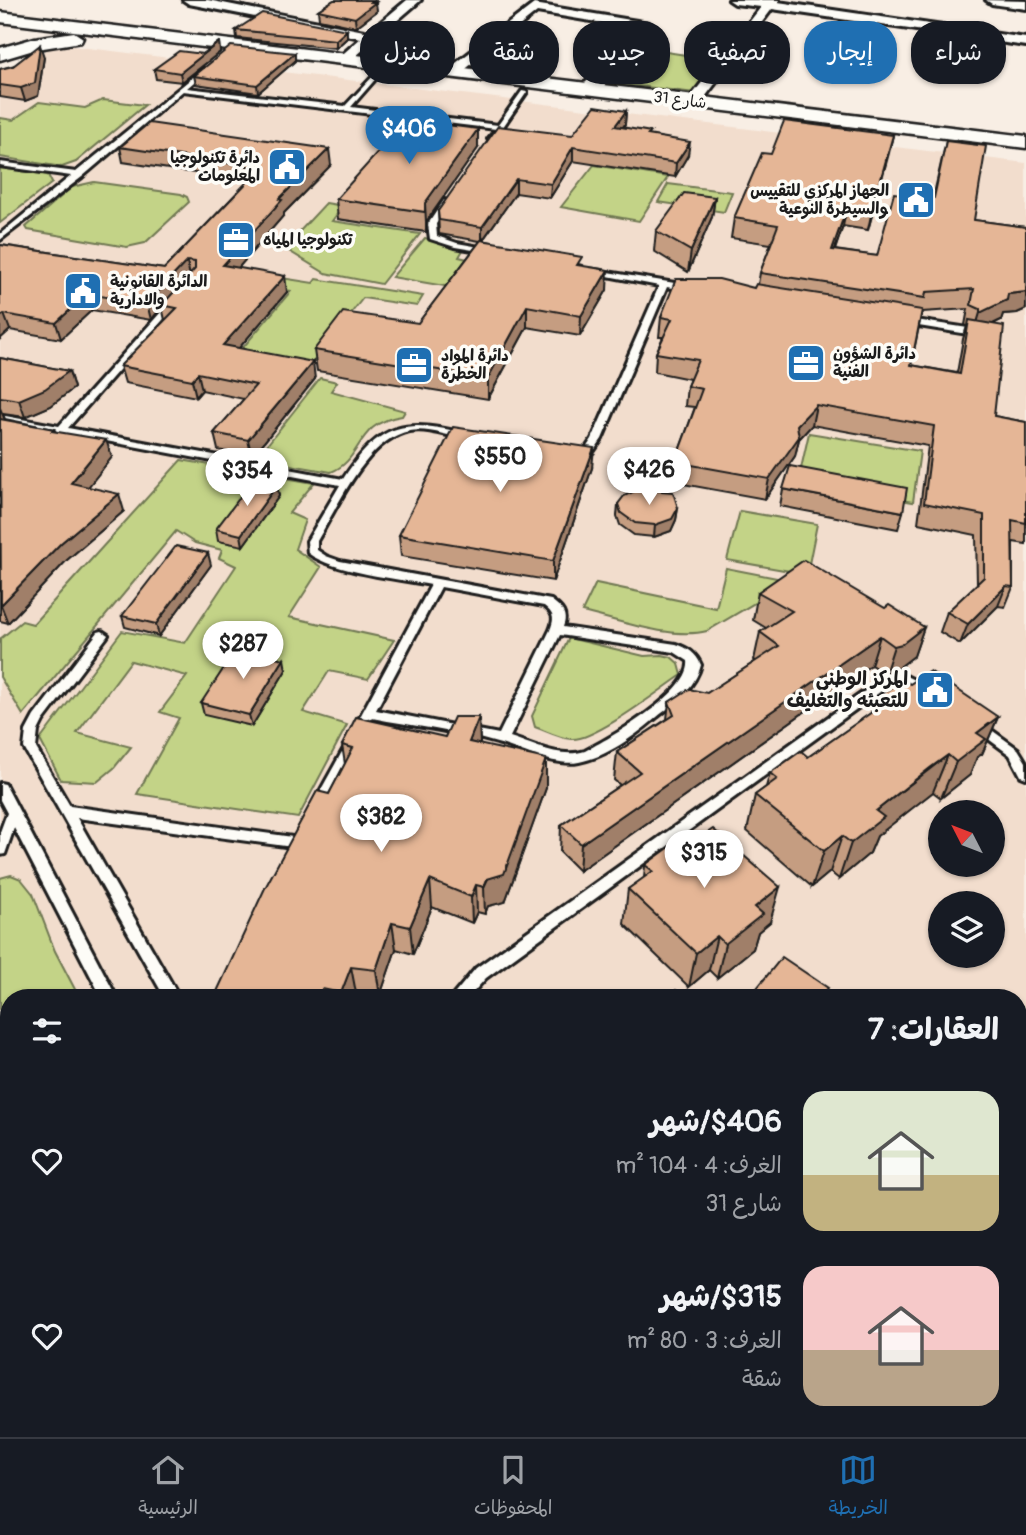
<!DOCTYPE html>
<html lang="ar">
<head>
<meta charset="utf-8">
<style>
	:root { --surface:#171b24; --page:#20242c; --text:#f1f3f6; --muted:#9ea1a6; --line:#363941; --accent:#1f6fb2 }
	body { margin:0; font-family:Pangolin,"Playpen Sans Arabic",sans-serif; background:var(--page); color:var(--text); direction:rtl; height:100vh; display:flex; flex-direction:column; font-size:26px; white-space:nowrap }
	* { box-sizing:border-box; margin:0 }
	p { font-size:23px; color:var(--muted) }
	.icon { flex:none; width:38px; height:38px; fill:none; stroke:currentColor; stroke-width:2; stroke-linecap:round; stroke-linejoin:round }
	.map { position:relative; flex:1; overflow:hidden; direction:ltr }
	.details { position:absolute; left:0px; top:989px; width:1027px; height:450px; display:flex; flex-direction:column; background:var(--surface); border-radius:28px 28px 0 0; box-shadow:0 2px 5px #0004; direction:rtl }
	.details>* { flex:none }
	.top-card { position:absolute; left:21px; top:21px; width:985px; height:63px; direction:rtl; display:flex; gap:14px }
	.needle { width:46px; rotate:312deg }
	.buttons { position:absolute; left:928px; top:800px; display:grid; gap:14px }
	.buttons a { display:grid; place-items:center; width:77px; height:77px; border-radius:50%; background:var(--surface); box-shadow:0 2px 5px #0004; font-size:35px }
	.price { position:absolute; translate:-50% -60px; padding:0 16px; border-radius:24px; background:#fff; color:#222; font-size:23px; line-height:46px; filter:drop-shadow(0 2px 4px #0008) }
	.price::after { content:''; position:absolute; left:50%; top:42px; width:21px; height:16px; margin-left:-10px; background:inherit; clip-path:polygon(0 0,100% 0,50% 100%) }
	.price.active { background:var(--accent); color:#fff }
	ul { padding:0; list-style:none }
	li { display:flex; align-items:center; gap:21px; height:175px; padding:0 28px }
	li span { display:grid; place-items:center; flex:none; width:196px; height:140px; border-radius:21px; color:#555 }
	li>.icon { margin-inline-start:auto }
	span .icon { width:84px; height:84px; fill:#fffc; stroke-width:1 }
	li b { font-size:30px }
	h2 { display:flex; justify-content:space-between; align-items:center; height:84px; padding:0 28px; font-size:30px }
	.chip { padding:0 24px; border-radius:28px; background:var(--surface); box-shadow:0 2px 5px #0004; font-size:24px; line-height:63px }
	.chip.active { background:var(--accent); color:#fff }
	.tab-bar { display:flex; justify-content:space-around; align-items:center; height:98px; border-top:2px solid var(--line); background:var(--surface); font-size:19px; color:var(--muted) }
	.tab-bar a { display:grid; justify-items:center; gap:4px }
	.tab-bar .active { color:var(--accent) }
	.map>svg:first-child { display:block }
	.built { fill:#f2ddcd; fill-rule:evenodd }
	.green { fill:#c3d387; stroke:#707852; stroke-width:2 }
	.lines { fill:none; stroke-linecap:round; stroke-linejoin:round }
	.lane-casing { stroke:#1c1c1c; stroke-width:6 }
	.street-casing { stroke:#1c1c1c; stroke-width:6 }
	.secondary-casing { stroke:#1c1c1c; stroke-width:5 }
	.lane { fill:#fdfcf7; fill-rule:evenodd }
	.street { fill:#fdfcf7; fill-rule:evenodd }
	.secondary { fill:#fdfcf7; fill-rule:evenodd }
	.wall { fill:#c59d81; stroke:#1c1c1c; stroke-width:2; fill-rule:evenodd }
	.shaded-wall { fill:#a07f69; stroke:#1c1c1c; stroke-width:2 }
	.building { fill:#e5b696; stroke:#1c1c1c; stroke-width:2 }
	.labels { text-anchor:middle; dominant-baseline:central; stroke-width:7; stroke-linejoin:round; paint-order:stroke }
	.far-street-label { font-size:16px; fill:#1c1c1c; stroke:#fdfcf7 }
	.far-poi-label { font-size:16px; font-weight:bold; fill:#1c1c1c; stroke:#fdfcf7; text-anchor:start }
	.poi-label { font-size:19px; font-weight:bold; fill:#1c1c1c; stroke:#fdfcf7; text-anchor:end }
</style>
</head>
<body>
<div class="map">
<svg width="1026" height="1437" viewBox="0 0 1026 1437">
	<rect width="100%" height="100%" fill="#f8eee4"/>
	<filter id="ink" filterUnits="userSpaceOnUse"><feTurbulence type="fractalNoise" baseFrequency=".0143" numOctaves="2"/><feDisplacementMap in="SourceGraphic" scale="14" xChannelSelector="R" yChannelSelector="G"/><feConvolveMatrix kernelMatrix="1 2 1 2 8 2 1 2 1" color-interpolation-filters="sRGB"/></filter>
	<g filter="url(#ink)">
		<path class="built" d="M55,44L1026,163V1437H0V81ZM940,812H992V864H940ZM940,903H992V956H940ZM9,998H1018V1430H9Z"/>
		<g class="green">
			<path d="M634,47L718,60L695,93L597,81Z"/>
			<path d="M103,100L145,105L76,162L62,167L0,157V118L13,120L39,102L85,108Z"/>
			<path d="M594,165L668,177L639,221L561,207Z"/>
			<path d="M0,168L48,175L52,183L0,223Z"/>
			<path d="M94,182L181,194L187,197L189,202L145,243L127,247L28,230L26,227L72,187Z"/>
			<path d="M668,184L732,192L724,212L658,202Z"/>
			<path d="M326,203L343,206L332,221L420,234L381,284L325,273L284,248Z"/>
			<path d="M425,238L463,250L459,257L476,261L456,288L392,277Z"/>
			<path d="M250,273L313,283L316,279L423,296L417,306L363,298L306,371L234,358L291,291L242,282Z"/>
			<path d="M320,378L337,382L331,391L405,411L402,416C354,423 363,460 331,472L256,459Z"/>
			<path d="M809,433L920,451L913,502L798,482Z"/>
			<path d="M181,460L314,483L289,513L305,520L295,549L321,567L289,617L394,640L368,679L329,671L303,712L347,725L298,818L137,794L179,718L160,712L187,676L131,661L77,733L131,747L114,768L97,782L61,780L40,740L122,631L185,643L236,566L219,558L222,550L195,543L176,531L23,715L0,677V639L22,621L33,624Z"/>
			<path d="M740,511L817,524L807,574L727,560Z"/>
			<path d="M726,568L792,581L707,631C672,640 617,620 582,612L596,583L716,608Z"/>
			<path d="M569,638L644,656L662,655L671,657L679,664L682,675C661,689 593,742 571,739C559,738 546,731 535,727L532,716Z"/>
			<path d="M11,875L21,879L33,894L55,951L79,997L9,998V1208L0,1215V878Z"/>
			<path d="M300,1430H374L371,1437H305Z"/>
		</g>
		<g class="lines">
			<g class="lane-casing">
				<g id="lane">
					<path d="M203,69L208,70L187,88L345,106L377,72L380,74L379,75L351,107L498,125L522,91L527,92L494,140L492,141L488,139L496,129L183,91L82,177L0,240V234L71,176L0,166V162L76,172Z"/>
					<path d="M444,200L451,202L436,224L437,236L457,243L491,249V253L455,247L430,239L428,224Z"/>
					<path d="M589,269L687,285L691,288L687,291L667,287L602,439L593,452L580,457L575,454L586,448L592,439L659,286L592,273H589Z"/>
					<path d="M170,302L177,304L68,428L343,479C381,421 405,419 468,434L470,436L465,439C448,436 428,428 410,431C367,438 338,506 317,541V550L326,556L340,561L551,600C562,608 568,614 563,627L676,644C688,648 696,653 701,665C695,688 675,703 657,717C636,735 607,757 579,762C556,767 520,749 497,743C457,731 413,726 372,718L369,722H361L359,719L362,713L431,585C399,579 332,572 308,553L307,541L340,485L0,421V415L59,426ZM441,587L544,606C554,614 555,618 550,630L499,734L376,710ZM560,635L674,652L688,661C692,692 610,738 585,751C560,759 533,744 510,737Z"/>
					<path d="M903,318L968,328L972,331L968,334L900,323V319Z"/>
					<path d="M102,631L108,635L106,638L43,721L38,731L36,748L70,806L300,838L305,839L307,843L305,847L300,848L77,818L180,998H165L24,748L26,731L34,716L98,632Z"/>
					<path d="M900,673L930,688L932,691L930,694H922L900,682L884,689L486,978L468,998H451L476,968L876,683Z"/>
					<path d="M979,721L1018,749L1026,762V778L1021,776L1010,755L975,729L973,726L975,723Z"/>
					<path d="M352,739L356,741L358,744L323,812H313L311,808L313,804L348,741Z"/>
					<path d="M0,783L5,784L117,998H102L14,828L5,854L0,855V832L7,813L0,800Z"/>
					<path d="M1018,1043L1026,1046V1060L1018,1057Z"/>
					<path d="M9,1232V1249L0,1251V1235Z"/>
					<path d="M0,1396L9,1401V1426L0,1420Z"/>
					<path d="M10,1430H30L33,1437H13Z"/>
					<path d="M211,1430H232L235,1437H214Z"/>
					<path d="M392,1430H413L410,1437H389Z"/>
					<path d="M416,1430H463L460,1437H419Z"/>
					<path d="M638,1430H658L655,1437H635Z"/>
				</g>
			</g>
			<g class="street-casing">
				<g id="street">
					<path d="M183,0H208L369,32L407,0H421L349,62L344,63L337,59L361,38L189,4Z"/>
					<path d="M729,0H779L778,2L1026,38V46L772,9L699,105H689L687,102L689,99L761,7L735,4Z"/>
					<path d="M986,0L1026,1V9L992,4Z"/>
					<path d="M534,4L649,23L655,27L592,92H582V86L639,29L537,12L458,75H448V69Z"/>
				</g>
			</g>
			<g class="secondary-casing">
				<g id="secondary">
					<path d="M0,12L1026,136V148L0,22Z"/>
					<path d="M74,32L83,38L81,42L37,49L0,60V48L35,38Z"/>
				</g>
			</g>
			<use href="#lane" class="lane"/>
			<use href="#street" class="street"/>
			<use href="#secondary" class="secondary"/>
		</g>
		<g class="wall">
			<path d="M334,0H374L377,11L356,27L319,19L318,10Z"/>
			<path d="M236,30L347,38L336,48L237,38Z"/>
			<path d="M219,42L220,52L182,82L156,79L154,69L203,54Z"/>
			<path d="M295,53V61L258,93L196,84L194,76Z"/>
			<path d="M44,57L38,96L25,101L0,97V69Z"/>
			<path d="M626,111L625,124L623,127L651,136L688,155L675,177L573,161L550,198L516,193L483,240L582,265L607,290L580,336L527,327L488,399L317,371L314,350L418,323L480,241L439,234L438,211L572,135Z"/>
			<path d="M893,135L868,230L843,226L835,250L877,256L933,198L946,141L974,220L1026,227V309L1017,313L1003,314L1001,320L993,324L994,416L1026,422V544L1013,542V587L1005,607L998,606L960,644L940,632L947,612L977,584L976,535L918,523L928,446L812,425L799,439L795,456L765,499L672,482L675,462L695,407L685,406L687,386L690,379L655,372L656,353L663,337H659L661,317L754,288L758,284L760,273L771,244L731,238L734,218L771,154ZM968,309L965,325L967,326L963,339L957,373L911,365L922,312Z"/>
			<path d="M120,147L331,165L284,213V215L238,268L287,292L239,348L315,379L252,457L218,450L214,433L244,399L202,390L196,397L125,383L120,366L165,320L162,307L151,320L92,310L61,339L10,330L0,339V245L164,269L248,181L123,162Z"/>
			<path d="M478,148L426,222V232L338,219L336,199Z"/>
			<path d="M715,197L712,217L688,272L654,251L656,231Z"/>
			<path d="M0,358L69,371L74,388L51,406L25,417L3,414L5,419L54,429L56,432L112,457L88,487L124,511L67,560L8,623L0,621Z"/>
			<path d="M592,468L553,581L401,556L399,535Z"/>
			<path d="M277,485L279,496L243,546L218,541L216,529Z"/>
			<path d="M783,489L903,512L898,529L780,506Z"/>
			<path d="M618,504L678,508L676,520L671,531L654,537L634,535L620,525L617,516Z"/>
			<path d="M211,565L159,636L125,627L122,616Z"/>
			<path d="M758,592L885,608L924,627L914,656L893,672L885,674L871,665L579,871L560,852L561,825L620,785L614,780L617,752L667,719L669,702L707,693L756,661L754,660L760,632L766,628L753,620Z"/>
			<path d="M286,670L252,726L204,715L201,703Z"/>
			<path d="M910,684L998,717L982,754L977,757L970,775L941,798L933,792L916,805L877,836L870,853L839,879L830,872L812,887L747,831L755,795L766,787L770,773L808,757L871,713L875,699Z"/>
			<path d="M479,717L480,744L546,788L505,902L488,906L485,914L477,912L472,923L432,907L413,954L396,949L380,996L356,993L354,998H214L329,794L345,764L342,745L445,737Z"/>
			<path d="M645,865L770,922L758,932L753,949L717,978L709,970L689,987L624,924L628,889L644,878Z"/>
			<path d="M738,1430H872L867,1437H746Z"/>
			<path d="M972,1430H1015L1008,1437H981Z"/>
		</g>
		<g class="shaded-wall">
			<path d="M374,0L375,4L376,2L377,11L356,27L355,18L371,2Z"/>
			<path d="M347,30V38L336,48V40Z"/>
			<path d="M219,42L220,52L182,82L180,73Z"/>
			<path d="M40,45L44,57L38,96L25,101L21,88Z"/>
			<path d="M295,53V61L258,93L257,85Z"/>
			<path d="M626,111L625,124L614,139L615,126Z"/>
			<path d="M478,129V148L426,222L425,203Z"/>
			<path d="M893,135L889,153L868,230L872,210Z"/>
			<path d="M690,142L688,155L675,177L676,163Z"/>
			<path d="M573,147V161L550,198L551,184Z"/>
			<path d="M329,149L331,165L284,213V215L226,282L223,265L279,199Z"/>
			<path d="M516,179V193L482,241V227Z"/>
			<path d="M715,197L712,217L688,272L691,251Z"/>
			<path d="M847,207L843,226L828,269L832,250Z"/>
			<path d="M187,261L190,277L162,305V307L151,320L147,303Z"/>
			<path d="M608,270L607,290L580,336L581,316Z"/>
			<path d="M285,276L287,292L227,362L223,345Z"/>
			<path d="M1026,292V309L1017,313L1003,314L1001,320L974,333L980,313L1008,294Z"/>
			<path d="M87,294L92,310L61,339L56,323Z"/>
			<path d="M527,306V327L488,399V378Z"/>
			<path d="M4,314L10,330L0,339V317Z"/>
			<path d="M313,362L315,379L252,457L248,440Z"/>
			<path d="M69,371L74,388L51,406L25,417L19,400Z"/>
			<path d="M198,373L202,390L196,397L192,380Z"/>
			<path d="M816,405L812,425L799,439L795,456L765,499L769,479L797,425Z"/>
			<path d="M0,408L7,425L0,428Z"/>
			<path d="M106,440L112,457L77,501L71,483Z"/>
			<path d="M594,448L592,468L553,581V561Z"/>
			<path d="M277,485L279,496L243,546L241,535Z"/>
			<path d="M119,494L124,511L67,560L8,623L1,605L61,543Z"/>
			<path d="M678,508L676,520L671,531L654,537L655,525Z"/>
			<path d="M208,553L211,565L159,636L156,624Z"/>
			<path d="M1006,586L998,606L960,644L968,624Z"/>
			<path d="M924,627L914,656L893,672L885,674L894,646Z"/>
			<path d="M880,636L871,665L579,871L581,844Z"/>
			<path d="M284,659L286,670L252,726L249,715Z"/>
			<path d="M479,717L480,746L469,742Z"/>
			<path d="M998,717L982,754L977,757L970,775L941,798L956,762L977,733Z"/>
			<path d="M948,755L933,792L877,836L870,853L839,879L851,843L876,811Z"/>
			<path d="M546,759V788L505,902L488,906L485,914L484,887Z"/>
			<path d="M842,836L830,872L812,887L824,851Z"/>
			<path d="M430,880L432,907L413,954L410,927Z"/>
			<path d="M476,885L477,912L472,923L471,897Z"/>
			<path d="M780,887L770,922L758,932L753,949L717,978L725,944L755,907Z"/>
			<path d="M392,923L396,949L380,996L376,970Z"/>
			<path d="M717,936L709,970L689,987L696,953Z"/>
			<path d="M351,967L356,993L354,998H342L341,993Z"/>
			<path d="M322,989L324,998H319Z"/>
		</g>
		<g class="building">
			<path d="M334,0H374L371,2H376L355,18L318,10Z"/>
			<path d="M262,13L347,30L336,40L236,30Z"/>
			<path d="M219,42L180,73L154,69L179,51L203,54Z"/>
			<path d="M40,45L35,83L21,88L0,85V69L13,66Z"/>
			<path d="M231,46L295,53L257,85L194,76Z"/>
			<path d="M595,106L626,111L615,126L651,132L648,135L690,142L676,163L573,147L551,184L516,179L482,227L439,220L438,211L498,126L572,135Z"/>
			<path d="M407,120L478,129L425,203V212L336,199Z"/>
			<path d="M784,121L893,135L872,210L847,207L832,250L877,256L894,193L934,198L946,141L986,146L974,220L1026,227V292L1008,294L1007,300L980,313V309L971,305L974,289L926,292L925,298L760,273L778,225L734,218L762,153L771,154Z"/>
			<path d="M149,123L329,149L279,199L282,200L223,265L285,276L223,345L313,362L248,440L214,433L256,385L198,373L192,380L120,366L177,308L162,305L195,269V262L187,261L147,303L87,294L56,323L4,314L0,317V245L164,269L261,168L120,147Z"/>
			<path d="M684,193L715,197L691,251L656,231Z"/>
			<path d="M481,240L582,257L577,265L608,270L581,316L527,306L488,378L314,350L343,312L418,323Z"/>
			<path d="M676,279H719L754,288L756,284L922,310L911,365L960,374L969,320L1004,326L994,416L1026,422V523L1012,520L1013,587L1006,586L968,624L947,612L984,577V515L924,503L934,426L816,405L797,425L799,437L769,479L675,462L702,389L687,386L698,360L656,353L672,319L661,317Z"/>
			<path d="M0,358L69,371L45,389L19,400L0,397Z"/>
			<path d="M0,419L54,429L52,431L106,440L71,483L119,494L61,543L1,605Z"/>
			<path d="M453,427L594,448L553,561L399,535Z"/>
			<path d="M790,466L907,488L903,512L783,489Z"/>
			<path d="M253,480L277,485L241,535L216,529Z"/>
			<path d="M639,489L673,492L678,508L672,519L655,525L635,523L621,513L618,504L624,496Z"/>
			<path d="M176,546L208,553L156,624L122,616Z"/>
			<path d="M804,560L885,608L889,605L924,627L902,644L894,646L880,636L581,844L561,825L640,772L617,752L674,715L669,702L689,689L707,693L779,646L760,632L792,611L758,592Z"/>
			<path d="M237,648L284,659L249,715L201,703Z"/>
			<path d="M930,671L998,717L977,733L986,739L956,762L948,755L930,768L876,811L884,817L851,843L842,836L824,851L755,795L777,779L770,773L801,751L808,757L882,705L875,699L903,679L910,684Z"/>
			<path d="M356,717L445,737L454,717H479L469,742L546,759L504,874L487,879L484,887L476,885L471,897L430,880L410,927L392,923L376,970L351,967L341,993L322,989L319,998H214L265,888L317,791L329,794L353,748L342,745Z"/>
			<path d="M713,829L780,887L755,907L763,914L725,944L717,936L696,953L628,889L653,871L645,865L681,839L688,846Z"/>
			<path d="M782,957L828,988L820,998H749Z"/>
			<path d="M676,990L687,998H669Z"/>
			<path d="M1018,1087L1026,1091V1405L1018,1421Z"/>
			<path d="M755,1430H872L867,1437H763Z"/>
			<path d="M998,1430H1015L1011,1437H1008Z"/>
		</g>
	</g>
	<defs>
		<g id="civic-square" transform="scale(2.0125)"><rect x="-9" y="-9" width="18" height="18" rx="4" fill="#1f6fb2" stroke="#fdfcf7"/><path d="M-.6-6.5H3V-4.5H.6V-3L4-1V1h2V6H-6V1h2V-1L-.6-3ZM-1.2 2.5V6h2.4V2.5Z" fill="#fff"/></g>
		<g id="office-square" transform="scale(2.0125)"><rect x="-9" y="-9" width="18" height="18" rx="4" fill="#1f6fb2" stroke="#fdfcf7"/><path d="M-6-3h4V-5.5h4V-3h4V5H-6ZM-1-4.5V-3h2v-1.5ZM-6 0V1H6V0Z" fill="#fff"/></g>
	</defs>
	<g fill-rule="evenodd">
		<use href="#civic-square" x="287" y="167"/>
		<use href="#civic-square" x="916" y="200"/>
		<use href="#office-square" x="236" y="240"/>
		<use href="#civic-square" x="83" y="291"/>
		<use href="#office-square" x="806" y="363"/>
		<use href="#office-square" x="414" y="365"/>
		<use href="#civic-square" x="935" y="690"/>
	</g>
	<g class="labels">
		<g class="far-street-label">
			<text transform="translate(680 100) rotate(7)">شارع 31</text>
		</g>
		<g class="far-poi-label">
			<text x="260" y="158" text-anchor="end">دائرة تكنولوجيا<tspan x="260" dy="18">المعلومات</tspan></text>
			<text x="889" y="191" text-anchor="end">الجهاز المركزي للتقييس<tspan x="889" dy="18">والسيطرة النوعية</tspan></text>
			<text x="263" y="240">تكنولوجيا المياه</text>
			<text x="110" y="282">الدائرة القانونية<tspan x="110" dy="18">والادارية</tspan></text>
			<text x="833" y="354">دائرة الشؤون<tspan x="833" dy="18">الفنية</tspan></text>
			<text x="441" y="356">دائرة المواد<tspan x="441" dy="18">الخطرة</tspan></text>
		</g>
		<g class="poi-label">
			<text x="908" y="679">المركز الوطني<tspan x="908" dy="22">للتعبئه والتغليف</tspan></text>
		</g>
	</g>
</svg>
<div class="buttons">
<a><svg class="needle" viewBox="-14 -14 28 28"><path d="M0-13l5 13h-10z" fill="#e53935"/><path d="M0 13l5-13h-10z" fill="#9ea1a6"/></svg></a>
<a><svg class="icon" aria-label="layers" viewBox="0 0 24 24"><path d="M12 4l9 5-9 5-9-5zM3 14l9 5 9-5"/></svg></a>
</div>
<b class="price active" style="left:409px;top:166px">$406</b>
<b class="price" style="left:500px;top:494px">$550</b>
<b class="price" style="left:649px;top:507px">$426</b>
<b class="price" style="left:247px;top:508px">$354</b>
<b class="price" style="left:243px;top:681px">$287</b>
<b class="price" style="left:381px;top:854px">$382</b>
<b class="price" style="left:704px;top:890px">$315</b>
<div class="top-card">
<a class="chip">شراء</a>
<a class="chip active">إيجار</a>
<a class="chip">تصفية</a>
<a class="chip">جديد</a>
<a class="chip">شقة</a>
<a class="chip">منزل</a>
</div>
<section class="details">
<h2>العقارات: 7<svg class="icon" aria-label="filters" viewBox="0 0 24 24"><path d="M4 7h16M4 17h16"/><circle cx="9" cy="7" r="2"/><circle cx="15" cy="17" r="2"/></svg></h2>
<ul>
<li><span style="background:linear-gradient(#dfe7d0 60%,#c2b280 0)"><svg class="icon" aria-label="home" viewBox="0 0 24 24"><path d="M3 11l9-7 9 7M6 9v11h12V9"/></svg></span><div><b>$406/شهر</b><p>الغرف: 4 · 104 m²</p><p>شارع 31</p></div><svg class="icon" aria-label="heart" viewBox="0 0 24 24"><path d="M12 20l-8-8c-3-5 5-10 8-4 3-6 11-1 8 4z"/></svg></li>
<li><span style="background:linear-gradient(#f6c9c9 60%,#b9a48a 0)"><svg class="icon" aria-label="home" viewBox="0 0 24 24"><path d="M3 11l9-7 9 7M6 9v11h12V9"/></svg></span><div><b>$315/شهر</b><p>الغرف: 3 · 80 m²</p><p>شقة</p></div><svg class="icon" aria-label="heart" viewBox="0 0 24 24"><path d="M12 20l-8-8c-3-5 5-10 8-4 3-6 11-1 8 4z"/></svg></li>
</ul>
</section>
</div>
<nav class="tab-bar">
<a class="active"><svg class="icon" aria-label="map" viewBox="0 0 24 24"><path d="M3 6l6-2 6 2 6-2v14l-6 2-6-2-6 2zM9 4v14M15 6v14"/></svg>الخريطة</a>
<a><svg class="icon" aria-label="saved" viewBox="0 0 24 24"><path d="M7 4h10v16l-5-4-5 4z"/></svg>المحفوظات</a>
<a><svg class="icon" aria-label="home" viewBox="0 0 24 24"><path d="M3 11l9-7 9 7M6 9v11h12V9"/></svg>الرئيسية</a>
</nav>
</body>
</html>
